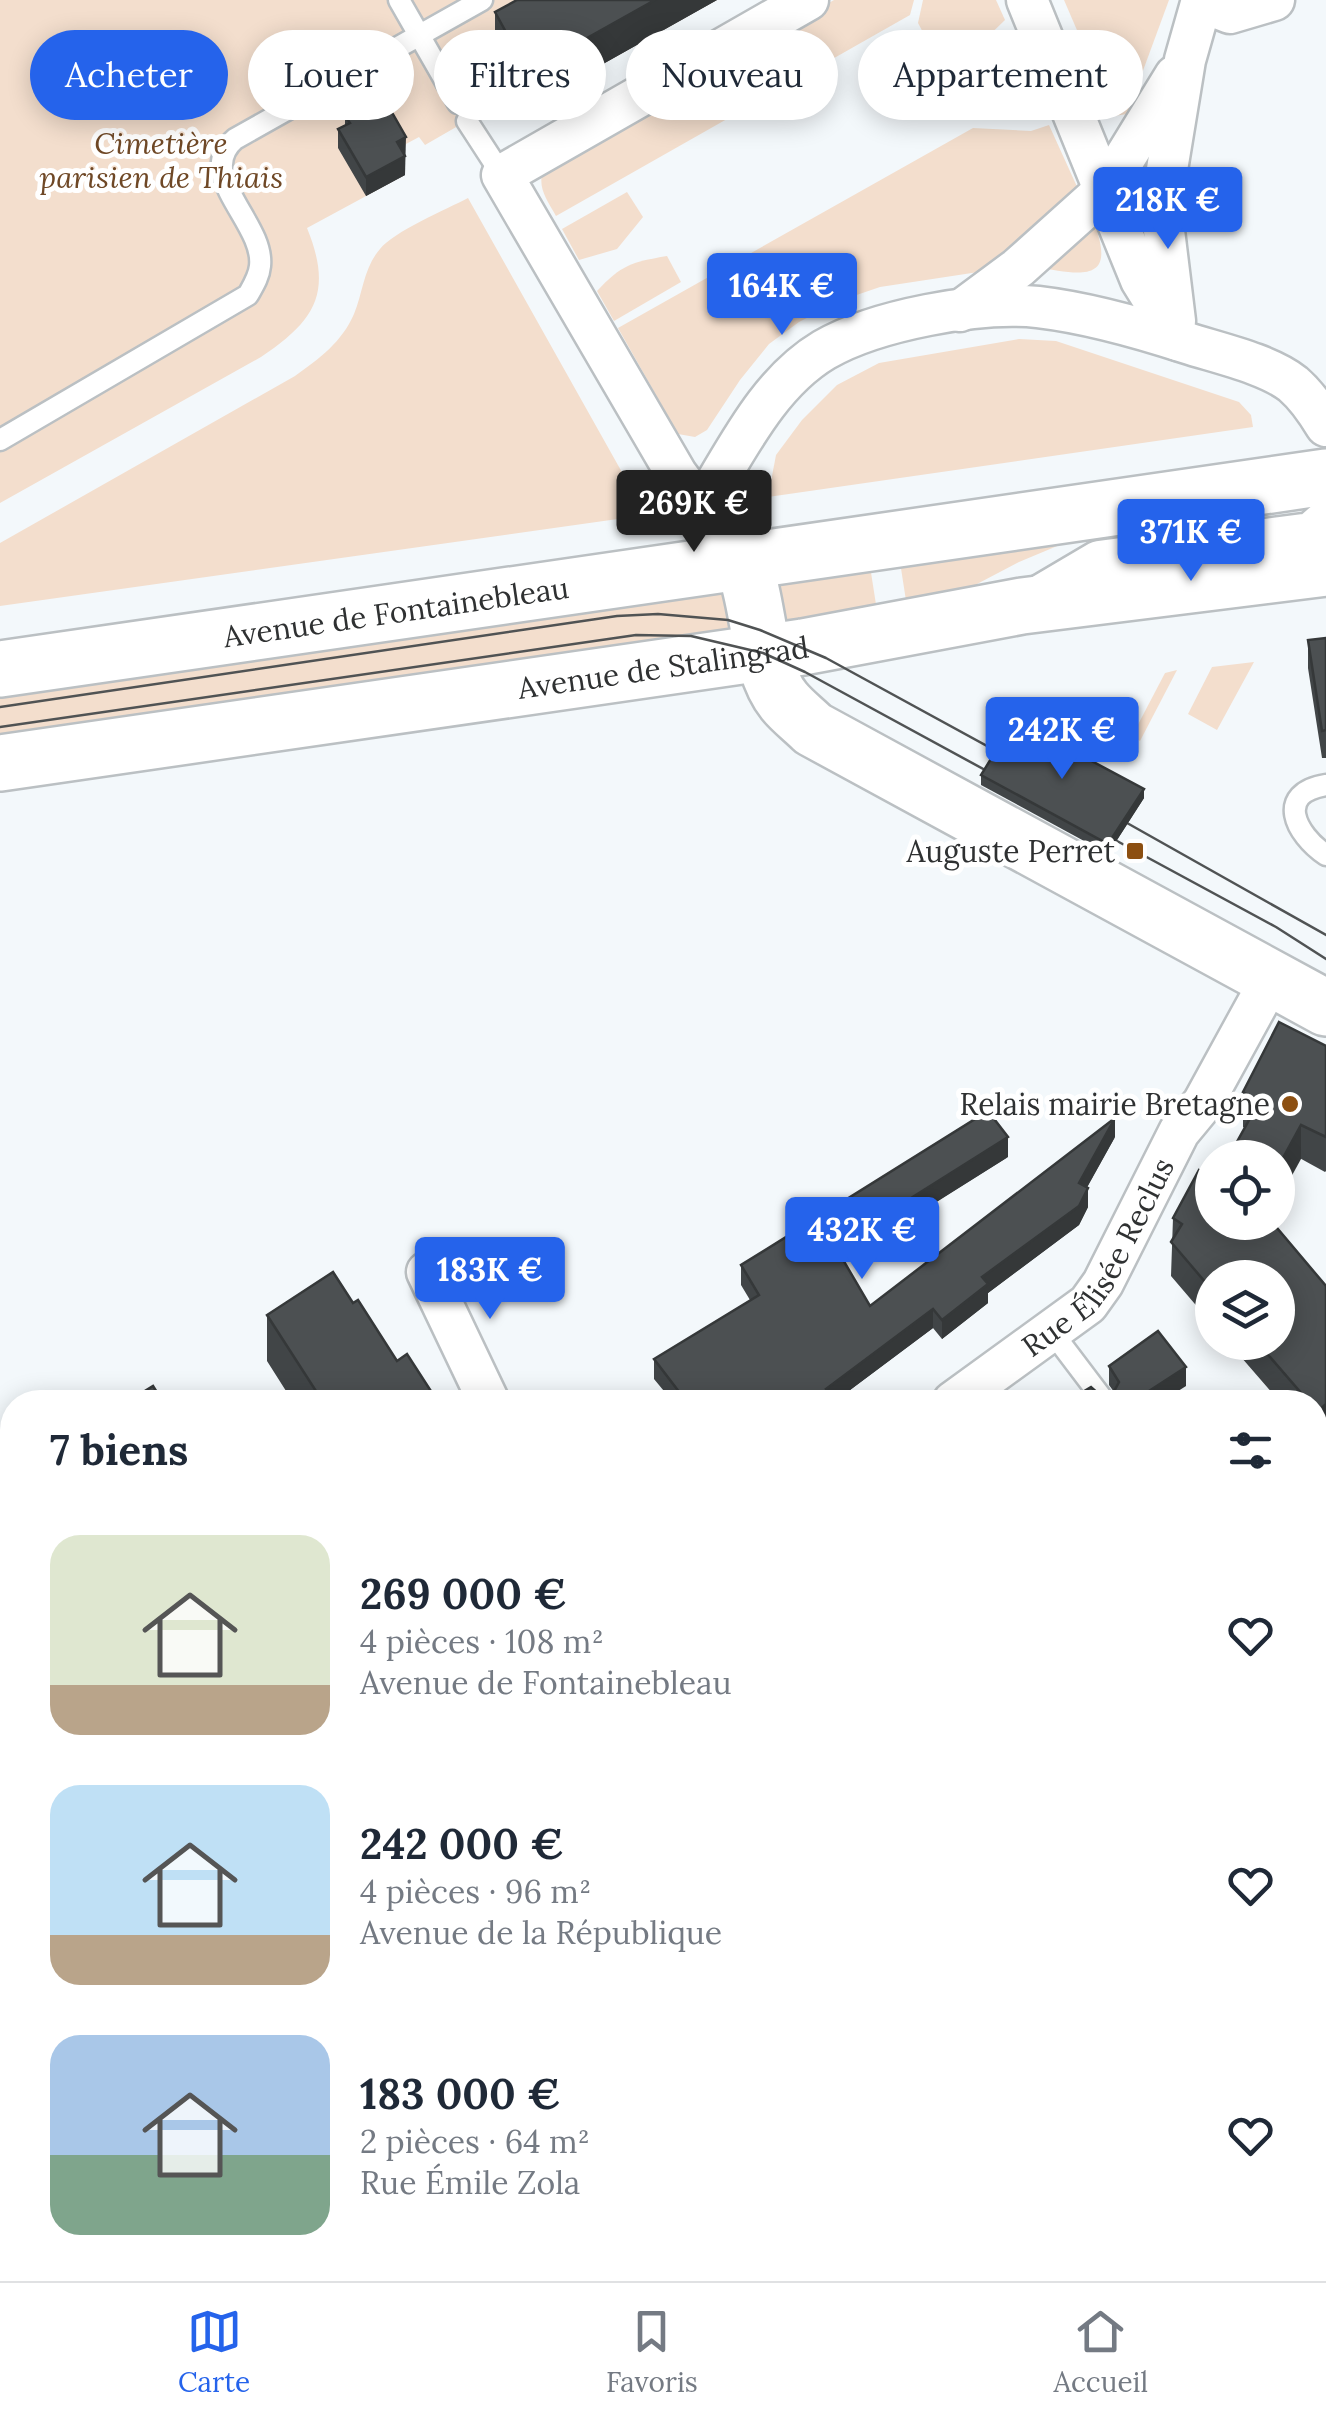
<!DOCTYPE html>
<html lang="fr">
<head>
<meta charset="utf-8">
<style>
	:root { --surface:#fff; --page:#f6f6f7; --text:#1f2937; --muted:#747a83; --line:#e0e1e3; --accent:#2563eb }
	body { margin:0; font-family:Lora,serif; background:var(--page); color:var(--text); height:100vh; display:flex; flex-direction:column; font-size:38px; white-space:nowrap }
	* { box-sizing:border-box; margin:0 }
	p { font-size:32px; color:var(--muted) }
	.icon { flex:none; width:55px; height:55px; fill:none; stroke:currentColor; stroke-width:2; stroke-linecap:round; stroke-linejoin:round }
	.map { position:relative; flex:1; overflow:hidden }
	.side { position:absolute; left:0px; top:1390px; width:1328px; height:892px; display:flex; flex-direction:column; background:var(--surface); border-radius:40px 40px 0 0; box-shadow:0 5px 25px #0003 }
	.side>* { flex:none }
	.hud { position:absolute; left:30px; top:30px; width:1268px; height:90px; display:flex; gap:20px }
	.tools { position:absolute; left:1195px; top:1140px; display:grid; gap:20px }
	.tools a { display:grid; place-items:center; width:100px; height:100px; border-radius:50%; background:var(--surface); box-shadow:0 5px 25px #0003; font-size:50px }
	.price { position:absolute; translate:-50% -85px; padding:0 22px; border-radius:10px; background:var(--accent); color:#fff; font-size:32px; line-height:65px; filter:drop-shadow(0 2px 5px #0008) }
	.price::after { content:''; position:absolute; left:50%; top:60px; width:30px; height:22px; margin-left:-15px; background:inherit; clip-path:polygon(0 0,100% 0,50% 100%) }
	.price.on { background:#222; color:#fff }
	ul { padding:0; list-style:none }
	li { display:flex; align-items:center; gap:30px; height:250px; padding:0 50px }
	li span { display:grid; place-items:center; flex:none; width:280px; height:200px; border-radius:30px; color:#555 }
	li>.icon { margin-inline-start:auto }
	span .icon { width:120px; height:120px; fill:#fffc; stroke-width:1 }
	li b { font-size:42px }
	h2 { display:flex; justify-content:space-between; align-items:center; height:120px; padding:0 50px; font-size:42px }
	.tag { padding:0 35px; border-radius:45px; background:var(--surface); box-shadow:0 5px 25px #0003; font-size:35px; line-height:90px }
	.tag.on { background:var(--accent); color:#fff }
	.menu { display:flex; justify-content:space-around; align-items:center; height:140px; border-top:2px solid var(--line); background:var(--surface); font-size:28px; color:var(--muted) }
	.menu a { display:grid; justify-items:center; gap:5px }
	.menu .on { color:var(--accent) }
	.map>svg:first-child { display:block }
	.built { fill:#e1edf5 }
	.green { fill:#f3decd }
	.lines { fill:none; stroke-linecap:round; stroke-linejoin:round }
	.service-casing { stroke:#bbc0c3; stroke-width:25 }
	.minor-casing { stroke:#bbc0c3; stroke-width:45 }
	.secondary-casing { stroke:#bbc0c3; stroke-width:60 }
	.primary-casing { stroke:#bbc0c3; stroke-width:60 }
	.service { stroke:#fff; stroke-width:20 }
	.minor { stroke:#fff; stroke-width:40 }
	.secondary { stroke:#fff; stroke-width:55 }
	.primary { stroke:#fff; stroke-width:55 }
	.tram { stroke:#505354; stroke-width:2.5 }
	.wall { fill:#414547 }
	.shaded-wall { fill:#353839 }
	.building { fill:#4c5052; stroke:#353839; stroke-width:2.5 }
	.poi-dot { fill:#8c4f11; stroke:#fff; stroke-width:4 }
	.labels { text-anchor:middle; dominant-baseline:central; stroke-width:10; stroke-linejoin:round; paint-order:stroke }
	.park-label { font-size:30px; font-style:italic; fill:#6f4826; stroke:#fff }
	.street-label { font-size:30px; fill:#2f3132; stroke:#fff }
	.poi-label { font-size:30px; fill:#2f3132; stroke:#fff; text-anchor:end }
</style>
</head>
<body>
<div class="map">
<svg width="1326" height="2281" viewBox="0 0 1326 2281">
	<rect width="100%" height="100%" fill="#f3f8fb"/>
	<path class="built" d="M0,1475L12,1495V1737L0,1745Z"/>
	<g class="green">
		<path d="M0,0H717L537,101L525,80L500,94L503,100L425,145L419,137L393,151L405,175L307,228C333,292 316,320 261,357L0,503Z"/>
		<path d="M834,0H914L910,15L556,216C544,195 535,184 547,162Z"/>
		<path d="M923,0H996L1005,20C979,46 970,49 934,53L918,23Z"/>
		<path d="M1064,0H1169L1127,114L1114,116Z"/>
		<path d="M1019,54L1045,114L1030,120L971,119L956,93L982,63Z"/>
		<path d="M1049,125L1079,191L985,271L880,287L842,300L799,322L769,344L740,380L707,430L695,437L678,434L618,328L973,128L1031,131Z"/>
		<path d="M627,192L643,217L617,249L579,260L562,229Z"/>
		<path d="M468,198L646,515L0,606V543L295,376C319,359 342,342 354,314C363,292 364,267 380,249C393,232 447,209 468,198Z"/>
		<path d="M1094,223C1118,285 1079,274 1035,267Z"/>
		<path d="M667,256L681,282L614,321L597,291C621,265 632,262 667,256Z"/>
		<path d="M1019,339L1056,341L1239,402L1251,415L1253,427L768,497L776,455L802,420L837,385L879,363Z"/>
		<path d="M1305,507L1302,510L1062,544L1019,562L958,594L907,607L900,562Z"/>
		<path d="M870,566L877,611L788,624L785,620L779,583Z"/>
		<path d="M727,585L737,632L0,741V690Z"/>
		<path d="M1254,662L1217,730L1188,714L1212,667Z"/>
		<path d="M1177,670L1140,741L1132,736L1165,673Z"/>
	</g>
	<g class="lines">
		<g class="service-casing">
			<g id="service">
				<path d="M399,0L458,103"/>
				<path d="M467,121L502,175"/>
				<path d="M0,440L248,295C253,286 259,277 260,266C265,223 193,175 235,139L482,0"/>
				<path d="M1326,785C1275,793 1295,834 1326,855"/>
				<path d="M1052,1332L1105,1402"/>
				<path d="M1315,1844L1326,1856"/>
			</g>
		</g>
		<g class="minor-casing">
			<g id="minor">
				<path d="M1027,0L1141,280L1178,340"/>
				<path d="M1202,2L1230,13L1274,0"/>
				<path d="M960,311L1018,268L1105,190L1175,76"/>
				<path d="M1175,321L1161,206L1185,60L1202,0"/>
				<path d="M702,506C736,452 767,384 824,350C876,320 978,301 1038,307C1089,313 1138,327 1187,343C1218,353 1268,364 1293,384C1307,396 1317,411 1326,426"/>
				<path d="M743,564L677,475L502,175L808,0"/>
				<path d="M1038,597L1099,561L1311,533L1326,520"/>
				<path d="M427,1272L489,1402"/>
				<path id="s1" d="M953,1402L1088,1304L1103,1283L1179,1132L1203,1103L1271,979"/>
				<path d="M0,2026L12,2018"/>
				<path d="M0,2125L12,2139"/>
				<path d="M1315,2253H1326"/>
				<path d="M585,2270L593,2281"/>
				<path d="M1112,2270L1120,2281"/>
				<path d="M14,2281L29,2270"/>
			</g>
		</g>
		<g class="secondary-casing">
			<path id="secondary" d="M743,564C760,604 757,668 784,701C792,711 804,720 813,729L1326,1008"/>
		</g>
		<g class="primary-casing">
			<g id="primary">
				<path id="s2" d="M0,669L1326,477"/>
				<path id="s3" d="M0,763L803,647L1022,606L1326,568"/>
			</g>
		</g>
		<use href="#service" class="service"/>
		<use href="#minor" class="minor"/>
		<use href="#secondary" class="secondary"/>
		<use href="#primary" class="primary"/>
		<g class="tram">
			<path d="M0,707L617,616L658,614L728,620L760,630L826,658L1020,764"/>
			<path d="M0,727L636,635L691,636L763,653L805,672L1009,783"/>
			<path d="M1104,810L1326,935"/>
			<path d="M1093,828L1276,927L1326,959"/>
		</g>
	</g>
	<g class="wall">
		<path d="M717,0L537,101L529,85L519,91L495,47V12Z"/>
		<path d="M345,116L406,156L405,157V175L366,196L338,148V129L345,126Z"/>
		<path d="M1326,638V758H1322L1308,668V640Z"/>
		<path d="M981,775L1144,798L1108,854L981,785Z"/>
		<path d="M1326,1046V1171L1325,1172L1243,1127V1092Z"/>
		<path d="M1115,1137L1087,1187L1088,1207L1079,1225L988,1293V1303L942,1339L933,1328L834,1402H673L654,1379V1359L750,1300L741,1285V1265L1008,1157L843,1260L870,1306Z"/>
		<path d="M1173,1218L1326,1286L1317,1446L1315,1444V1402H1280L1228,1342H1278L1212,1278V1324L1171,1276Z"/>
		<path d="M353,1303L397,1361L438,1402H293L267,1361V1315Z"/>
		<path d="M1109,1366L1186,1386L1112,1395L1114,1392L1109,1385Z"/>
		<path d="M1326,1453V1596L1315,1584V1462Z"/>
		<path d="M1326,1671V1765L1323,1763V1755L1315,1747V1683Z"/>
		<path d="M12,1758V1857L3,1842L0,1767Z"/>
		<rect x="1315" y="2134" width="11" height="73"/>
	</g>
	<g class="shaded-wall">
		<path d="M655,0H717L537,101V66Z"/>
		<path d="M529,50V85L519,91V56Z"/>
		<path d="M406,137L405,175L366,196V177L397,142Z"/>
		<path d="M1144,789V798L1108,854V844Z"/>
		<path d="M1115,1118V1137L1079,1202V1183Z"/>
		<path d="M1301,1125V1159L1278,1201V1167Z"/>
		<path d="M1008,1137V1157L835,1266V1246Z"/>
		<path d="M1088,1188V1207L1079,1225L988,1293V1303L942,1339V1320L982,1277Z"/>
		<path d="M933,1309V1328L834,1402H826V1389Z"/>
		<path d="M1186,1367V1386L1161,1402H1132Z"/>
		<path d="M1326,1404V1439L1317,1446V1412Z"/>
		<path d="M3,1817V1842L0,1844V1818Z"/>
		<path d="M1326,1949V1985L1315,1995V1958Z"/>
		<path d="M8,2213V2235L0,2240V2218Z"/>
	</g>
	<g class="building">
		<path d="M517,0H655L537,66L529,50L519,56L495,12Z"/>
		<path d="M382,95L406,137L397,142L405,156L366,177L338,129L350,123L345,116Z"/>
		<path d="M1326,638V730L1322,731L1308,640Z"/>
		<path d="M1015,720L1144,789L1108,844L981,775Z"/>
		<path d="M1279,1022L1326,1046V1137L1301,1125L1278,1167V1158H1228L1249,1120L1245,1117L1255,1099L1243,1092Z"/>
		<path d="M988,1111L1008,1137L835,1246L870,1306L1115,1118L1079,1183L1088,1188L1079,1206L982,1277L988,1284L942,1320L933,1309L826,1389L833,1398L827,1402H676L683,1397L654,1359L759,1295L741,1265Z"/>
		<path d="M1199,1170L1212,1177V1222H1272L1326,1286V1404L1317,1412L1315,1410V1402H1309L1257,1342H1278V1278H1212V1290L1171,1242L1182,1224L1173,1218Z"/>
		<path d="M333,1272L353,1303L358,1300L397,1361L407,1354L438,1402H323L267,1315Z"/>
		<path d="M1158,1331L1186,1367L1132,1402H1066L1091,1387L1101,1396L1112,1395L1119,1382L1109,1366Z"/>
		<path d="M153,1386L163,1402H127Z"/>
		<path d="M1326,1453V1550L1315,1537V1462Z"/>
		<path d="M1326,1671V1711L1315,1701V1683Z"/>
		<path d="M12,1758V1831L3,1817L0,1818V1767Z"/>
		<path d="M1315,1894L1326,1908V1949L1315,1958Z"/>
		<path d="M1315,2134H1326V2189L1315,2188Z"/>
		<path d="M0,2202L8,2213L0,2218Z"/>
		<path d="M219,2270H365L424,2273L423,2281H219Z"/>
		<path d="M482,2270H523V2281H481Z"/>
		<path d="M658,2270H763V2275L1053,2281H658Z"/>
	</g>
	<g class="poi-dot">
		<rect x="1125" y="841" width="20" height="20" rx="5"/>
		<circle cx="1290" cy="1104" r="10"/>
	</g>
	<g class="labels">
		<g class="park-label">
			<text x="161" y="143">Cimetière<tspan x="161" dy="34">parisien de Thiais</tspan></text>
		</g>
		<g class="street-label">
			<text stroke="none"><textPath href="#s2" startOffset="400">Avenue de Fontainebleau</textPath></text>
			<text stroke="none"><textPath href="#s3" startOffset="670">Avenue de Stalingrad</textPath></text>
			<text stroke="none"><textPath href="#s1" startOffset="210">Rue Élisée Reclus</textPath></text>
		</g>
		<g class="poi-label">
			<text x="1115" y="851">Auguste Perret</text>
			<text x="1270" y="1104">Relais mairie Bretagne</text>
		</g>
	</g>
</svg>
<div class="tools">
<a><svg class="icon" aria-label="locate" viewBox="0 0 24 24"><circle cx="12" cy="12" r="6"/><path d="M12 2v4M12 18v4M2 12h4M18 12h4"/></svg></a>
<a><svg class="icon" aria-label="layers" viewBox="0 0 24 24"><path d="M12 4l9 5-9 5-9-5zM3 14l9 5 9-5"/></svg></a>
</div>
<b class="price" style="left:1168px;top:252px">218K €</b>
<b class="price" style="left:782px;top:338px">164K €</b>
<b class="price on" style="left:694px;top:555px">269K €</b>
<b class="price" style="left:1191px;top:584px">371K €</b>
<b class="price" style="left:1062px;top:782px">242K €</b>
<b class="price" style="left:862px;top:1282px">432K €</b>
<b class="price" style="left:490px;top:1322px">183K €</b>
<div class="hud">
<a class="tag on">Acheter</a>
<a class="tag">Louer</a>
<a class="tag">Filtres</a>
<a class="tag">Nouveau</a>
<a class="tag">Appartement</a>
</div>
<section class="side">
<h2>7 biens<svg class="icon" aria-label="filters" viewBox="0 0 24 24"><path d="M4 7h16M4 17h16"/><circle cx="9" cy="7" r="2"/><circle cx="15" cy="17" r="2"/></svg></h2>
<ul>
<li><span style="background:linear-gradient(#dfe7d0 75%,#b9a48a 0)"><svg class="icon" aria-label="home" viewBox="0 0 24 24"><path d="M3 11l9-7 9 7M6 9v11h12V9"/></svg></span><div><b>269 000 €</b><p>4 pièces · 108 m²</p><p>Avenue de Fontainebleau</p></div><svg class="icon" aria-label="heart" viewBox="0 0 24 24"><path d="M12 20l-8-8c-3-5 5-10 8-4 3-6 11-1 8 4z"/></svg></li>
<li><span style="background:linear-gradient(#bfe0f5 75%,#b9a48a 0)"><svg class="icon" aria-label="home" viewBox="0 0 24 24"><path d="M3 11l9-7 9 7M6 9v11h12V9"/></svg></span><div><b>242 000 €</b><p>4 pièces · 96 m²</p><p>Avenue de la République</p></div><svg class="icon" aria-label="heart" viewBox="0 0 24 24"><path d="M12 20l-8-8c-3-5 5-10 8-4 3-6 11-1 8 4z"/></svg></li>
<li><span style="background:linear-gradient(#a9c7e8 60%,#7fa58c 0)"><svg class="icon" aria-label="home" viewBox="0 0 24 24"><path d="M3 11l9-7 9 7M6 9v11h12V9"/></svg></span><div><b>183 000 €</b><p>2 pièces · 64 m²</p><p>Rue Émile Zola</p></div><svg class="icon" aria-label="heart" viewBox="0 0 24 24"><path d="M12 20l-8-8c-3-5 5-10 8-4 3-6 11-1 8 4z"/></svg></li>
</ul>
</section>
</div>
<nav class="menu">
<a class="on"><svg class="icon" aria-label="map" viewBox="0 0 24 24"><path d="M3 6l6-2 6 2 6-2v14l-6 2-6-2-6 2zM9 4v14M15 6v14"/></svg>Carte</a>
<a><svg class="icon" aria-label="saved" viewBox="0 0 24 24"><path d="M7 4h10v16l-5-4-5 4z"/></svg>Favoris</a>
<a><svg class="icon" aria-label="home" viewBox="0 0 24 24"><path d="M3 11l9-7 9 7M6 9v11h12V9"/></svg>Accueil</a>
</nav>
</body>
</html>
